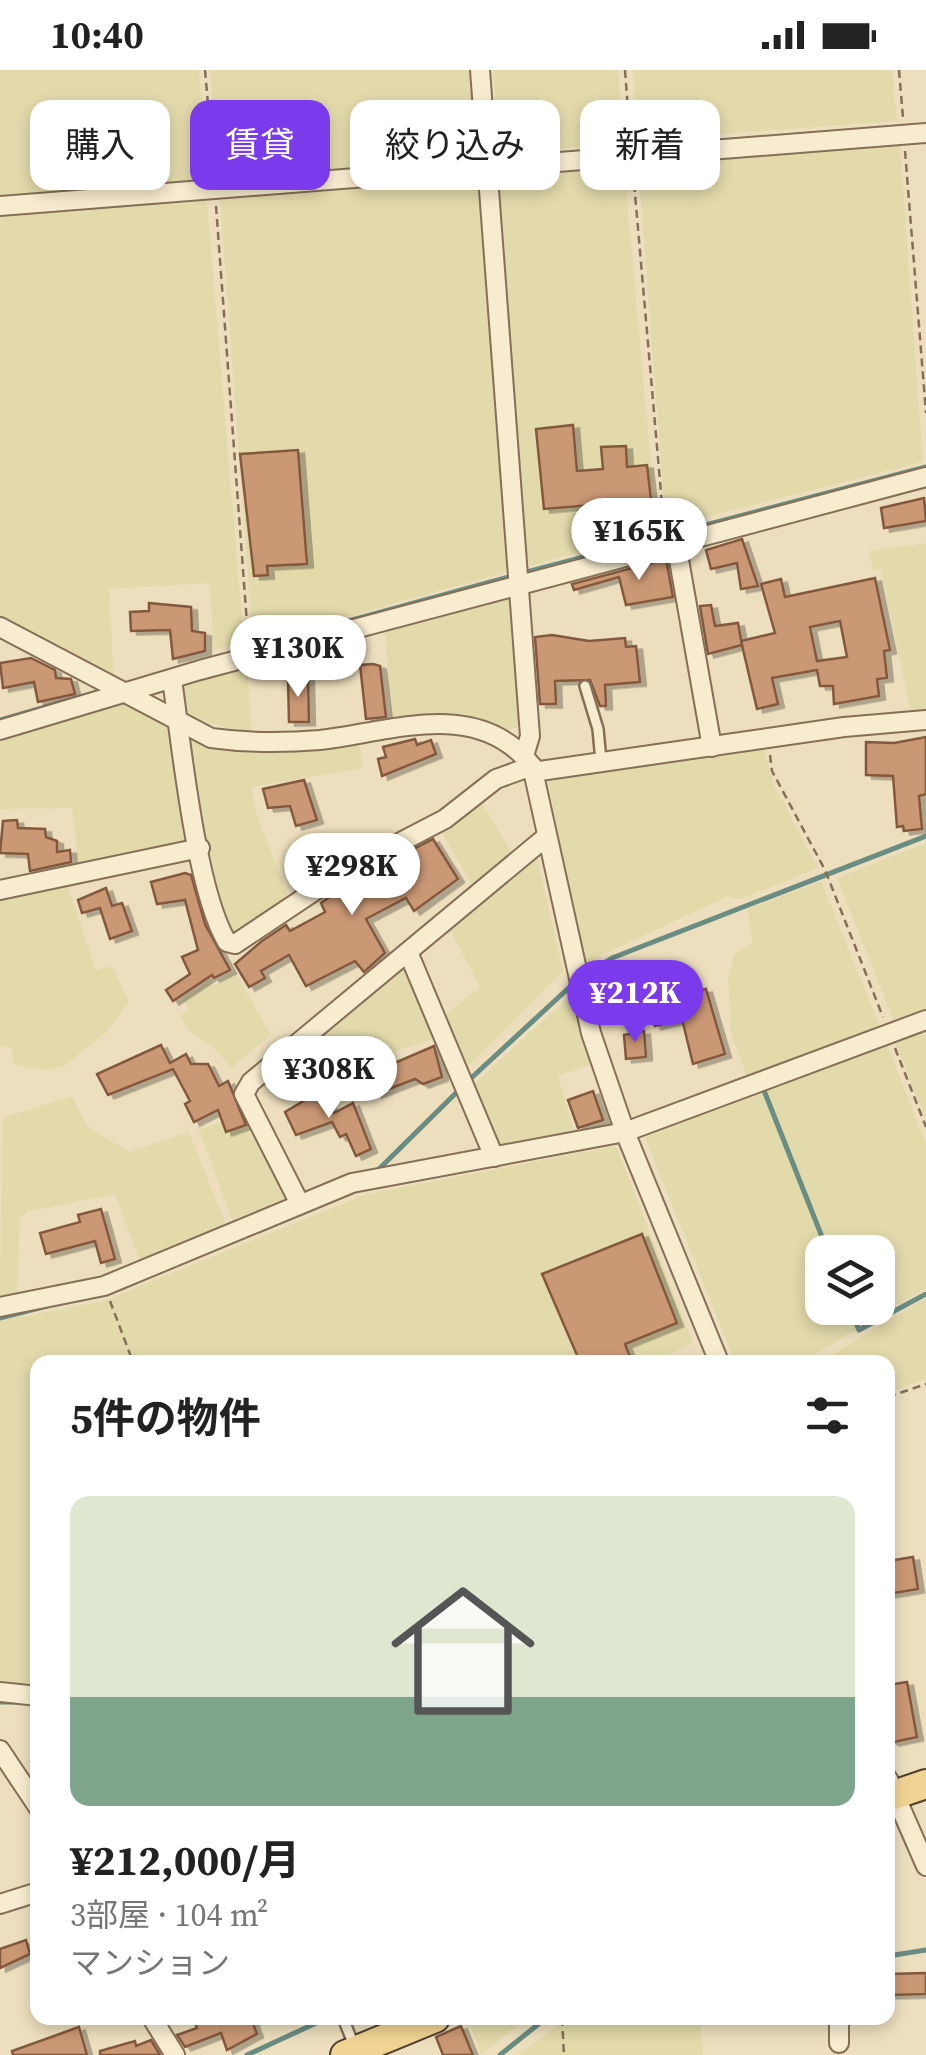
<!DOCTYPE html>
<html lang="ja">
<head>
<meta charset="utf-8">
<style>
	:root { --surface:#fff; --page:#f2f2f2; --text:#222; --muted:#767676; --accent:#7c3aed }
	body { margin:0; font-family:"Source Serif 4","Noto Sans JP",serif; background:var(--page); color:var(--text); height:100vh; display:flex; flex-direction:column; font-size:38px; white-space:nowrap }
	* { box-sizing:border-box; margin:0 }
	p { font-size:32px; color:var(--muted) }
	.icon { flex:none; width:55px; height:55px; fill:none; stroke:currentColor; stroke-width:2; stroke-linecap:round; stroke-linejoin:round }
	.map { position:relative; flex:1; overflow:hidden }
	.panel { position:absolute; left:30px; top:1285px; width:865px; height:670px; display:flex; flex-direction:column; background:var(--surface); border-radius:20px; box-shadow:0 5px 15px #0003 }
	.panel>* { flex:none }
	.top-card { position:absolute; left:30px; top:30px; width:868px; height:90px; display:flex; gap:20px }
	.controls { position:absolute; left:805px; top:1165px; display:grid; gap:20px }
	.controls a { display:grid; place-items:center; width:90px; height:90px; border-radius:20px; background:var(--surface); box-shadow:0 5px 15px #0003; font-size:50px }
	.price { position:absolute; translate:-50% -85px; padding:0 22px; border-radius:35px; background:#fff; color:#222; font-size:32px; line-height:65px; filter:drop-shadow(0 2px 5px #0008) }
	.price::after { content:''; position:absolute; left:50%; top:60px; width:30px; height:22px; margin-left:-15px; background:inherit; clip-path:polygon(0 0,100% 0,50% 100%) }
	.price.on { background:var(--accent); color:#fff }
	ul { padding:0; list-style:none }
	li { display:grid; align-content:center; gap:20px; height:530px; padding:0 40px }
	li span { display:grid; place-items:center; height:310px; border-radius:20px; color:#555 }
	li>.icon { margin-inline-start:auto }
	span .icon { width:180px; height:180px; fill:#fffc; stroke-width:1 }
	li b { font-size:42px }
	h2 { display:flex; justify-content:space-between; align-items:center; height:120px; padding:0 40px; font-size:42px }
	.pill { padding:0 35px; border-radius:20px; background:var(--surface); box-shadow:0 5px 15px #0003; font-size:35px; line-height:90px }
	.pill.on { background:var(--accent); color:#fff }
	.status { display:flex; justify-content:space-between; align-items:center; height:70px; padding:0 50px; background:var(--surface); direction:ltr }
	.status svg { height:28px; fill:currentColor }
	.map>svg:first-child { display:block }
	.farmland { fill:#e2daab; fill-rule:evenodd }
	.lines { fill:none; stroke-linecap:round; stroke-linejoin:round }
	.stream { stroke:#698c83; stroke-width:5 }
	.building { fill:#cb9874; stroke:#83593d; stroke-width:2.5; fill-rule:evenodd; filter:url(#shadow) }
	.service-casing { stroke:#856f57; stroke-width:14 }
	.minor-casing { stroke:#856f57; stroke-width:22 }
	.primary-casing { stroke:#523e2c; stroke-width:32 }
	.path { stroke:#856f57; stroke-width:2.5; stroke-dasharray:8 5; stroke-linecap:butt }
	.service { stroke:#f8ecd0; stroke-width:9 }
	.minor { stroke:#f8ecd0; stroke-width:18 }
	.primary { stroke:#f1d494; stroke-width:28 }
</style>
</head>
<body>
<div class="status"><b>10:40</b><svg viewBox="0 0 49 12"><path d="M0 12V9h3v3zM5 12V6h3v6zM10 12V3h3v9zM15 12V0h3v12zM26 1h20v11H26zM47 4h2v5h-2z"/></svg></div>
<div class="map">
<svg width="926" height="1985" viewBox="0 0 926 1985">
	<defs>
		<filter id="shadow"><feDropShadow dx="6" dy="3.5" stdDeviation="0" flood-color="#0004"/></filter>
	</defs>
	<rect width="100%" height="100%" fill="#eddfbe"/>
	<g class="farmland">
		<path d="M0,0H199L209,110L0,126Z"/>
		<path d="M210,0H473L480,87L217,108Z"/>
		<path d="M493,0H618L624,72L500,85Z"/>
		<path d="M633,0H892L897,51L638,70Z"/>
		<path d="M900,75L923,392L666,457L638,94Z"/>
		<path d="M624,95L657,460L530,496L525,482L498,104Z"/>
		<path d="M479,109L511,501L253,573L220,130Z"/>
		<path d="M207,131L244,571L214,580L209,513L109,519L114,609L0,545V146Z"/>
		<path d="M926,473V641L911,642L881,500L874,499L868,481Z"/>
		<path d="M510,523L514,529L524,656L505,660L449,645L391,646L385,557Z"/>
		<path d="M248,598L251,659L246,664L188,646L182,615Z"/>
		<path d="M123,631L173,658L190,776L79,800L72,738L0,739V668Z"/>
		<path d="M194,667L230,679L257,681L359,670L363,698L251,717L257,746L289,828L235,867L228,865L215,820L199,746L186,673Z"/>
		<path d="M763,675L774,715L818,798L740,829L726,827L585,893L548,712L551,706Z"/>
		<path d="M481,732L512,783L472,815L440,759Z"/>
		<path d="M926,773V939L894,952L837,808Z"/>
		<path d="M530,788H537L563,901L467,998L444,946L480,917L448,856Z"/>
		<path d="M821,811L880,957L747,1007L731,964L728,908L734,884L752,873L748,839Z"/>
		<path d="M68,816L96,900L112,896L129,932L106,962L64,996L48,1000L24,997L14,994L10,976L0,977V829Z"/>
		<path d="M402,892L408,895L435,968L369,990L329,984L316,968Z"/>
		<path d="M235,902L271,965L231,998L214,978L188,960L180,946L189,940L182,930L210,910L214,915Z"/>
		<path d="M573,923L590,995L558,1006L575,1063L502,1078L496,1075L472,1016Z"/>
		<path d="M926,956V1050L894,969Z"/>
		<path d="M886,972L926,1074V1218L802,1292H735L645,1067ZM822,1182H878V1238H822Z"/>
		<path d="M72,1026L87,1056L129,1082L189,1062L226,1155L141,1194L115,1124L28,1142L20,1149L17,1226L0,1229L2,1048Z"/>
		<path d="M246,1043L286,1128L232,1150L199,1060Z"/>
		<path d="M616,1076L693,1273L652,1292H38L37,1618L0,1615V1251L103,1231L367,1124Z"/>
		<path d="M926,1228V1309L888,1323V1292H830L828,1287Z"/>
		<path d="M468,1948H527L481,1985Z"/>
		<path d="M568,1948H701L703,1985H519Z"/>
	</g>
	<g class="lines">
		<g class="stream">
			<path d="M523,503L926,397"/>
			<path d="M253,577L512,506"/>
			<path d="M0,650L108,619"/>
			<path d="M582,907L612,888L926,766"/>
			<path d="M468,1011L574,913"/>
			<path d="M763,1018L828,1182"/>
			<path d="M376,1102L460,1019"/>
			<path d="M259,1161L350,1123"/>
			<path d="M850,1238L859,1260L926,1224"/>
			<path d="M0,1248L47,1236"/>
			<path d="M0,1632H17"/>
			<path d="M888,1886L926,1880"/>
			<path d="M247,1985L327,1948"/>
			<path d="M500,1985L546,1948"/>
		</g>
	</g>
	<g class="building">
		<path d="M573,355L577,401L603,399L601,377L626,376L627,397L647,395L651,430L544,439L536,359Z"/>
		<path d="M298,380L307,494L267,496L268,505L254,506L240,384Z"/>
		<path d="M924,428L926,451L884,458L881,438Z"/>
		<path d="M742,469L758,516L741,519L737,493L711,499L706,480Z"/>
		<path d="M666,489L673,527L626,535L619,507L574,520L572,514Z"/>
		<path d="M875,508L890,580L884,581L887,608L877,609L879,626L834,634L833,616H820L817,600L772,608L778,634L757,639L741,571L775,563L761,514L781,509L785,527ZM840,551L847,587L817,591L810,557Z"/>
		<path d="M149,533L191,537L192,561L205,563V581L173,589L170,560L131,561L130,542L149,541Z"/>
		<path d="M711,535L715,556L738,553L742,575L708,584L700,536Z"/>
		<path d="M552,565L589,571L625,568L626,577L636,576L640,612L605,615L606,636H600L590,610L555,611L556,634H540L535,567Z"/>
		<path d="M31,588L55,600L56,608L71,609L75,624L38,632L34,612L3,618L0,593Z"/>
		<path d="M373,594L380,596L386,647L366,649L360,595Z"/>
		<path d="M288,608H308L309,652H289Z"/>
		<path d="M926,667V724L919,726L922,759L904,761L903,756L897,757L893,706L866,705V672L894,673Z"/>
		<path d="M415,669L417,675L431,670L436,684L382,706L378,689L386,687L383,677Z"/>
		<path d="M304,710L317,750L296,756L290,736L268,738L263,719Z"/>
		<path d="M17,750L18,758L45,759L46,767L57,771V782L70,780L71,792L30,801L28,784L0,783L3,751Z"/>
		<path d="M433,769L458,809L414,841L406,828L366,849L385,883L364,902L355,891L306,916L289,885L261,901L265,908L249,917L235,894L262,871L286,855L290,861L325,842L321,833L352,811Z"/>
		<path d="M185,803L191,805L205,854L230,900L214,908L212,905L173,931L166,920L190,904L182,887L198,880L185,830L157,834L151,812Z"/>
		<path d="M106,818L112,836L122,833L132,861L110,869L100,838L82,843L78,830Z"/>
		<path d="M653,904L660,928L706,919L725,984L693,994L682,949L655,956L635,909Z"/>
		<path d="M644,961L646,987L626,989L624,965Z"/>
		<path d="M161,975L170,993L186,984L191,994H208L219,1016L228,1011L246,1055L226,1062L218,1040L194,1052L185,1034L190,1031L173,999L108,1025L97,1004Z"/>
		<path d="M434,976L442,1007L423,1014L415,1009L376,1024L369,1004Z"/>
		<path d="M322,1020L334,1043L353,1033L371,1079L356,1086L346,1064L340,1067L332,1052L296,1065L285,1042Z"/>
		<path d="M593,1021L603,1050L578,1058L568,1030Z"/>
		<path d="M101,1139L115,1189L101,1193L95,1171L46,1184L40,1163L80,1152L78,1145Z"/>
		<path d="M642,1164L677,1253L625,1274L632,1292H580L542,1204Z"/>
		<path d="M913,1487L918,1519L888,1524V1491Z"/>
		<path d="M907,1612L917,1667L894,1672L888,1669V1615Z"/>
		<path d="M26,1870L30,1884L0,1898V1879Z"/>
		<path d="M926,1903V1924L888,1925V1904Z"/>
		<path d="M193,1948H251L257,1964L227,1980L221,1963L185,1977L177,1965L197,1958Z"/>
		<path d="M461,1956L473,1985H443L436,1967Z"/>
		<path d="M79,1957L87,1985H13L12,1981Z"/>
		<path d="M151,1970L160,1985H100V1981L135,1971L136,1976Z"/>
	</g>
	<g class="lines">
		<g class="service-casing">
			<g id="service">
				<path d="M585,616L598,659L601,691"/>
				<path d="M343,1948L355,1978"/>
			</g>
		</g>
		<g class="minor-casing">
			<g id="minor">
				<path d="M480,0L530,666L524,686"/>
				<path d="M0,136L926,63"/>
				<path d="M676,473L712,677"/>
				<path d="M0,557L211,668C247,673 284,673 320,670C391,662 478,627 532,696L591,963L625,1062L719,1292"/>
				<path d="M172,609C181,673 196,821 227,872L235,874L343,802L445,749L496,709L532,696"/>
				<path d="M0,660L200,600L926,407"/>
				<path d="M533,702L844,657L926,650"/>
				<path d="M0,820L200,778"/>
				<path d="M408,882L494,1087"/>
				<path d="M300,1134L244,1024L251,1012L546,767"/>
				<path d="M0,1237L104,1216L352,1113L625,1062L926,950"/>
				<path d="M0,1622L38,1626"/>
				<path d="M0,1680L38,1737"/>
				<path d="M888,1709L926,1796"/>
				<path d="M0,1834L38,1822"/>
				<path d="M152,1948L175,1985"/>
				<path d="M839,1948V1973"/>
			</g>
		</g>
		<g class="primary-casing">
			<g id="primary">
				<path d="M888,1727L926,1714"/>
				<path d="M345,1985L435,1948"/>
			</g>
		</g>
		<g class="path">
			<path d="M205,0L214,103"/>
			<path d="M625,0L630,68"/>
			<path d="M899,0L903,48"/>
			<path d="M905,81L926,343"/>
			<path d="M633,101L664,457"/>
			<path d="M216,136L248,567"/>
			<path d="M770,685L772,701L825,800L883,947"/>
			<path d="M895,978L926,1057"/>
			<path d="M110,1231L133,1292"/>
			<path d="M888,1327L926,1314"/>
			<path d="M562,1948L564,1985"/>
		</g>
		<use href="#service" class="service"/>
		<use href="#minor" class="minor"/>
		<use href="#primary" class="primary"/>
	</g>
</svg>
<div class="controls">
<a><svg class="icon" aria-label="layers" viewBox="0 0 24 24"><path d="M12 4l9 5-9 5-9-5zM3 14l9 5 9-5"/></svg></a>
</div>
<b class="price" style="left:639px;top:513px">¥165K</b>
<b class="price" style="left:298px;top:630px">¥130K</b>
<b class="price" style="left:352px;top:848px">¥298K</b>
<b class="price on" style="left:635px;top:975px">¥212K</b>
<b class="price" style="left:329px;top:1051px">¥308K</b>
<div class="top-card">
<a class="pill">購入</a>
<a class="pill on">賃貸</a>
<a class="pill">絞り込み</a>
<a class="pill">新着</a>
</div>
<section class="panel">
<h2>5件の物件<svg class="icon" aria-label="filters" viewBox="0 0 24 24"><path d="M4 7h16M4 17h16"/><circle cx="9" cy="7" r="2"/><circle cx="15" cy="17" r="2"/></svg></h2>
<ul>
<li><span style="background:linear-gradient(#dfe7d0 65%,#7fa58c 0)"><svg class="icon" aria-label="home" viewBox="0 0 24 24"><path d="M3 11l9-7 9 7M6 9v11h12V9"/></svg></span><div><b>¥212,000/月</b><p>3部屋 · 104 m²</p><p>マンション</p></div></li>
</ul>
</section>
</div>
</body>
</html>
